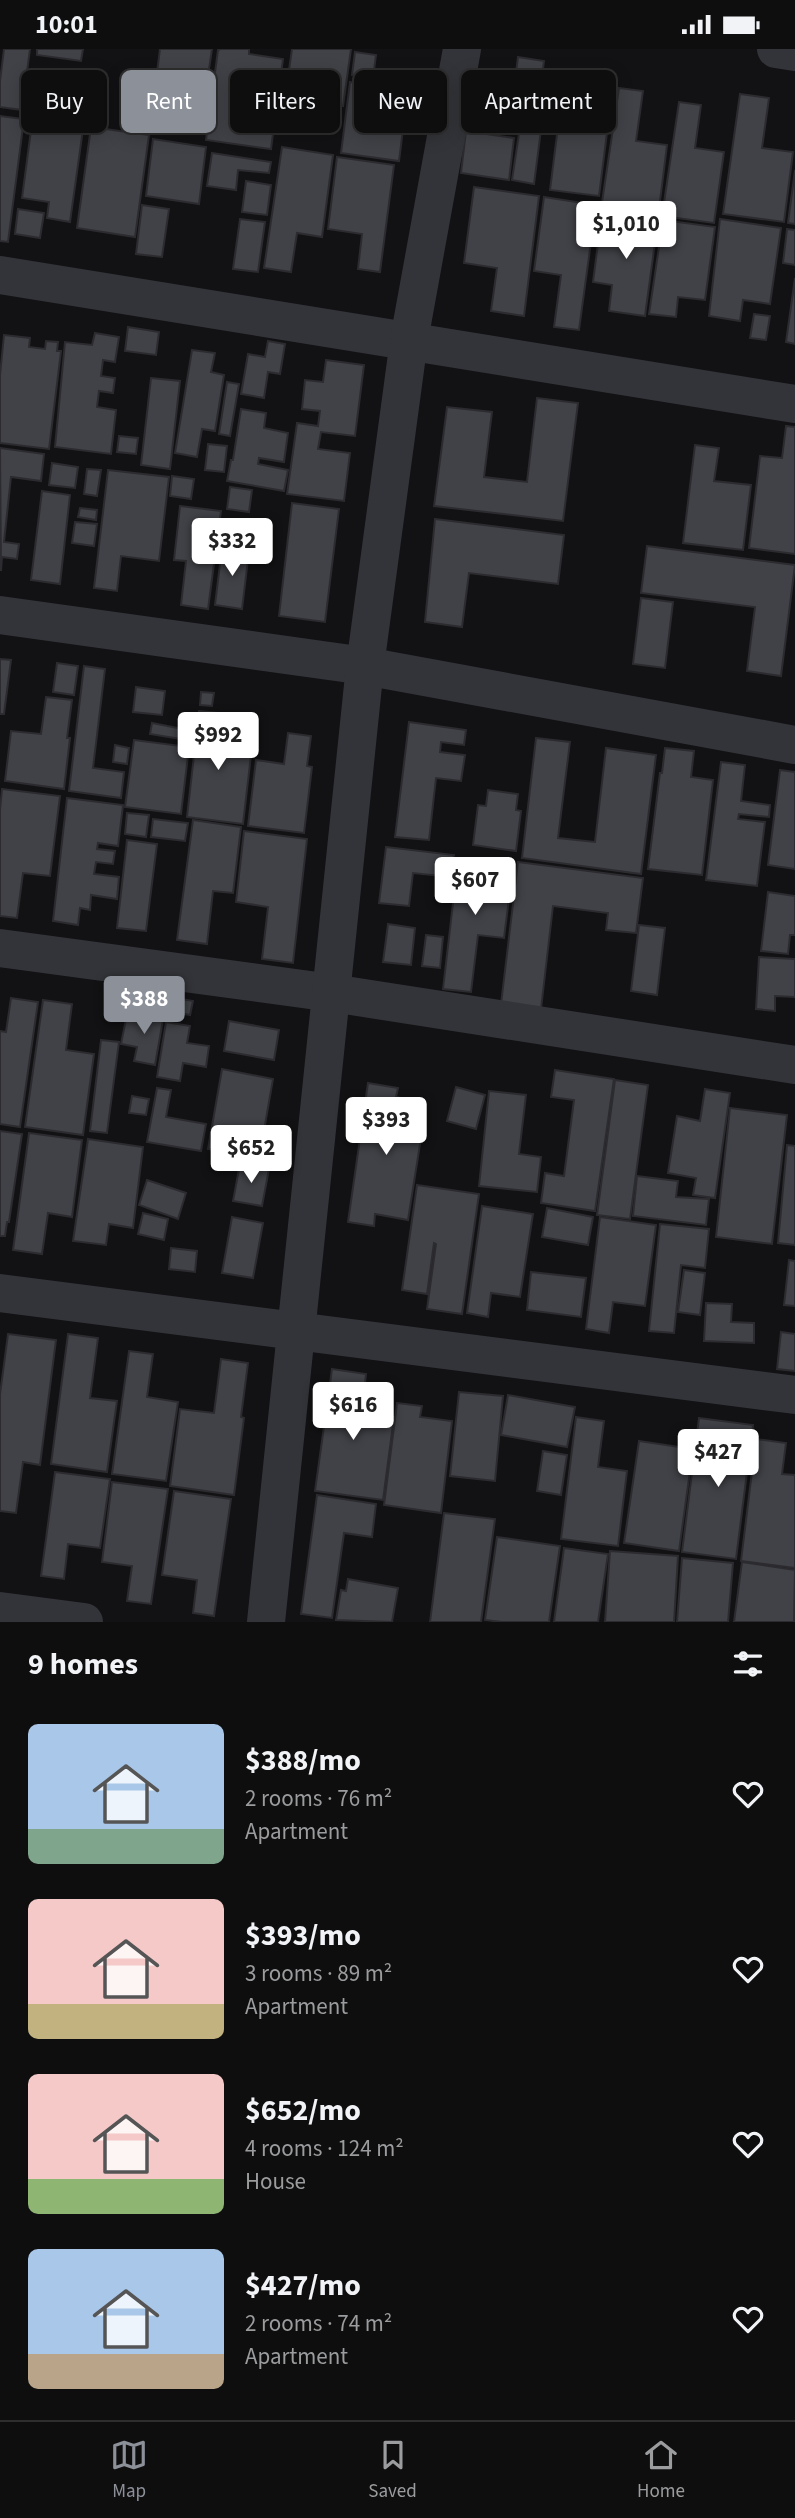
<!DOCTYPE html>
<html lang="en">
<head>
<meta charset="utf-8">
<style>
	:root { --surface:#0e0e0f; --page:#1c1c1d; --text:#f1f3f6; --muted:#9b9c9e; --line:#2e2e2f; --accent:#8c9099 }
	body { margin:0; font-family:"Source Sans 3",sans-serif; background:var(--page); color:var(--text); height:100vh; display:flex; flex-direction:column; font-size:26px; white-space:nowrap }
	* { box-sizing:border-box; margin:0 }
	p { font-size:23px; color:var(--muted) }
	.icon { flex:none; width:38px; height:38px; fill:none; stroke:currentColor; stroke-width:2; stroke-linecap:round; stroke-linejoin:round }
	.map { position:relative; height:1573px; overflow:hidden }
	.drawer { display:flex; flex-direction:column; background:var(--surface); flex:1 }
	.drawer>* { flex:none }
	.top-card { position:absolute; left:21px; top:21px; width:754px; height:63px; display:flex; gap:14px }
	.price { position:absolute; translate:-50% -60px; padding:0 16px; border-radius:7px; background:#fff; color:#222; font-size:23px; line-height:46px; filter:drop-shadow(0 2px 4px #0008) }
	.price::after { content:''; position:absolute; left:50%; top:42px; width:21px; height:16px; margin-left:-10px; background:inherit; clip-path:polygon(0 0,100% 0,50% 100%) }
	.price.selected { background:var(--accent); color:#fff }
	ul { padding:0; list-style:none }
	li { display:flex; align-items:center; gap:21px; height:175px; padding:0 28px }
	li span { display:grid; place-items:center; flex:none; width:196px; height:140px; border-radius:10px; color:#555 }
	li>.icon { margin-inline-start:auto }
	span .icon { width:84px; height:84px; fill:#fffc; stroke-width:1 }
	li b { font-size:30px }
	h2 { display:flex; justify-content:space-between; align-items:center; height:84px; padding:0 28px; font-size:30px }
	.tag { padding:0 24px; border-radius:10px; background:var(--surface); box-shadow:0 4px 18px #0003,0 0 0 2px var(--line); font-size:24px; line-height:63px }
	.tag.selected { background:var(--accent); color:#fff }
	.status { display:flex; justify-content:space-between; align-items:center; height:49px; padding:0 35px; background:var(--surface); direction:ltr }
	.status svg { height:19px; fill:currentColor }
	.dock { display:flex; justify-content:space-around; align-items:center; height:98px; border-top:2px solid var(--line); background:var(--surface); font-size:19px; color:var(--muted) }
	.dock a { display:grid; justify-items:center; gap:4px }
	.dock .selected { color:var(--accent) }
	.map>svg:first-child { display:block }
	.building { fill:#414247; stroke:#2c2c30; stroke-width:2 }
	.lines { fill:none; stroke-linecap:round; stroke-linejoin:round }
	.street { stroke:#333439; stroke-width:38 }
</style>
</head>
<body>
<div class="status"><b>10:01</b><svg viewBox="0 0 49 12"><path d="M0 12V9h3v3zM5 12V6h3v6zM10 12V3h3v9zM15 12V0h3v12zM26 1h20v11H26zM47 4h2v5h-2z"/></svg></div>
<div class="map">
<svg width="795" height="1573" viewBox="0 0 795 1573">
	<rect width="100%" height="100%" fill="#121214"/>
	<g class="building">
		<path d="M4,0H30L22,61L0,58V32Z"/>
		<path d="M37,0H83L81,12L37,6Z"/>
		<path d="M160,0H212L208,27L185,24L182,43L203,45L198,85L150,78Z"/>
		<path d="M221,0H249V5L283,10L271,100L206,91L218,1Z"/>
		<path d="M292,0H351L343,57L285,49Z"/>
		<path d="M355,3L376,6L373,29L352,26Z"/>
		<path d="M518,8L544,12L541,35L515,31Z"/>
		<path d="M564,30L613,36L599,147L550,141Z"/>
		<path d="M350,33L408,41L399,112L341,104Z"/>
		<path d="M619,39L643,42L636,92L667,96L658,168L601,160Z"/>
		<path d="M740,45L769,49L762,99L793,103L784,173L723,165Z"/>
		<path d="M679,53L701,56L695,99L724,103L714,174L662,167Z"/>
		<path d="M33,66L84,73L70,173L47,169L49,153L22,149Z"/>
		<path d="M0,67L24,70L8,193L0,192Z"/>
		<path d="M91,78L149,86L135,188L77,179Z"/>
		<path d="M520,78L541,81L534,135L512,131Z"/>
		<path d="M466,82L514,89L509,131L461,124Z"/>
		<path d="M153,90L206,98L199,155L146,147Z"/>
		<path d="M282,98L333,106L322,188L297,184L291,223L264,219Z"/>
		<path d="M212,104L271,113L269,124L238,121L236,141L207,137Z"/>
		<path d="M337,108L394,116L380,223L358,220L362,185L328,180Z"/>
		<path d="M795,121V175L788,174Z"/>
		<path d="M246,132L271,136L267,166L242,163Z"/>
		<path d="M474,138L539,147L524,267L491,262L497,219L464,214Z"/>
		<path d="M544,148L596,156L579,281L554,278L561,226L534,222Z"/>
		<path d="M142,156L169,160L162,208L136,205Z"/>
		<path d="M18,160L44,164L40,189L15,185Z"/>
		<path d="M602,163L658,171L645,267L609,262L612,236L593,233Z"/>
		<path d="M240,170L265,173L258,223L233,220Z"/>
		<path d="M720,170L781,179L770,255L743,251L740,272L709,267Z"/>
		<path d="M663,171L715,178L705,251L678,248L676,268L649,265Z"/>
		<path d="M787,180L795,181V216L783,214Z"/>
		<path d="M795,229V295L786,293Z"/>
		<path d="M754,265L770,267L766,291L750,289Z"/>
		<path d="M128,278L159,283L156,306L125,302Z"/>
		<path d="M95,284L119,288L115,313L103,311L101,327L115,329L113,344L99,342L97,358L116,361L111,405L55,398L65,293L92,296Z"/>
		<path d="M4,286L30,289L29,298L45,300L46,292L58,293L57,302H61L49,400L0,394V326Z"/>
		<path d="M268,292L285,295L280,325L268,323L264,349L241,345L248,305L265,308Z"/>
		<path d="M192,301L215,304L211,323L224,326L215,382L202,380L197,408L175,404Z"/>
		<path d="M326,311L364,316L355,387L321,383L318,400L350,404L344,452L287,445L297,374L318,377L320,362L302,360L305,331L323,333Z"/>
		<path d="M151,329L180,332L170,420L141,416Z"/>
		<path d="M227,333L239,335L230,387L219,385Z"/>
		<path d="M537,349L578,354L563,472L434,457L447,358L492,363L484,428L527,433Z"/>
		<path d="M241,360L266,364L264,379L288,384L284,413L259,409L258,415L288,421L284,442L227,432L231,411H233Z"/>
		<path d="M786,377L795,378V505L749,499L760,407L782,409Z"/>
		<path d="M119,387L138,389L136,405L117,403Z"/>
		<path d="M208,395L227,397L224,423L205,421Z"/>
		<path d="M695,396L719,399L714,432L751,436L743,501L683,494Z"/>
		<path d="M0,399L44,405L41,432L11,428L4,493L19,495L17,510L2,508L1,522Z"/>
		<path d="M52,414L78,418L75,439L49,436Z"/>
		<path d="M87,420L101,421L97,447L84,445Z"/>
		<path d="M108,421L169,428L159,512L121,507L117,542L94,539Z"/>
		<path d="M172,427L194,430L191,450L170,447Z"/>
		<path d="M230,438L252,441L249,463L227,460Z"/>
		<path d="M42,442L70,446L60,535L31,531Z"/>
		<path d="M292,454L339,460L325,573L279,567Z"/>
		<path d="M180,457L221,462L208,560L181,556L186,512L174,511Z"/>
		<path d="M80,459L97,461L96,471L78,468Z"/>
		<path d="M435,470L564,486L558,535L469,524L462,578L425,573Z"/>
		<path d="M225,471L250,474L248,495L222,493Z"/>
		<path d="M75,473L97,475L94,497L72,494Z"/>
		<path d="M647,497L795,516L781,627L747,622L755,558L641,544Z"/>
		<path d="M222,499L249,502L242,560L215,556Z"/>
		<path d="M641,549L673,553L665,619L633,615Z"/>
		<path d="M0,610L11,611L4,665H0Z"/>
		<path d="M57,614L78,617L74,646L53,643Z"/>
		<path d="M84,617L105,620L93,719L124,723L121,749L69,742Z"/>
		<path d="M136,638L165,642L162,666L133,663Z"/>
		<path d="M201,643L214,644L212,657L200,656Z"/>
		<path d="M46,648L72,651L67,689H70L64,740L5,732L11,682L41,685Z"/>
		<path d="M199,662L228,665L225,685L252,688L251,698L224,695L223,702L251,706L243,775L187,768Z"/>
		<path d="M409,673L466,681L464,696L441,693L440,703L465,706L461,732L436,729L429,791L395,788Z"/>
		<path d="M152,674L188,681L187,691L150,685Z"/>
		<path d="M288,684L311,687L307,717L312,718L304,784L248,777L256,711L284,715Z"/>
		<path d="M536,689L570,693L558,789L595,793L606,699L656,706L641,825L522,809Z"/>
		<path d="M134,691L189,698L181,765L125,758Z"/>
		<path d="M115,696L129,699L127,715L113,713Z"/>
		<path d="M665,699L694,702L691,728L713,731L702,826L648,820L660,724H662Z"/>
		<path d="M721,713L745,716L741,752L770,756L769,768L739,765L738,770L765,773L757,837L706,831Z"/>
		<path d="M780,721L795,723V820L768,816Z"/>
		<path d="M2,740L60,747L50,827L23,824L17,869L0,867V761Z"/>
		<path d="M488,741L518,745L516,761L521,762L516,802L473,796L478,756L486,757Z"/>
		<path d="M67,749L123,756L118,797L98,794L97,800L115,802L113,815L96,813L94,825L119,828L117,850L91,846L90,861L80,859L78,876L53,872Z"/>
		<path d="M127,764L149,766L146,788L125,785Z"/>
		<path d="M153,770L188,774L185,792L151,788Z"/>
		<path d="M193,771L241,778L233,844L213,842L207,895L177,891Z"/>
		<path d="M244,782L307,790L293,914L262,910L268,858L236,853Z"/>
		<path d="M127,791L157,795L146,882L117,879Z"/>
		<path d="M386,798L454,806L451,828L413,824L409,857L379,854Z"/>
		<path d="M458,811L513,818L504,889L478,886L471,943L443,940Z"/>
		<path d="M518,813L643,829L636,884L606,881L608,864L553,857L541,960L501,955Z"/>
		<path d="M768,843L795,847V886H790L788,905L761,902Z"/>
		<path d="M388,875L415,879L411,916L383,913Z"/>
		<path d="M639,876L665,879L657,946L631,942Z"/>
		<path d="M426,886L443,888L440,919L422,917Z"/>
		<path d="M759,908L795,910V948L775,947V962L756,960Z"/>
		<path d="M170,948L193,952L190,966L168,962Z"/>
		<path d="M11,949L38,953L20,1078L0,1075V982L6,983Z"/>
		<path d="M43,951L72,955L66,1001L94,1005L83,1086L25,1078Z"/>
		<path d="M143,962L164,965L155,1016L134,1012L137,998L121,995L126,970L141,972Z"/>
		<path d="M229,972L279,981L274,1011L224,1002Z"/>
		<path d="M166,973L190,977L187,994L209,997L206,1018L183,1014L180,1032L157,1028Z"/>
		<path d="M101,991L119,993L107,1084L90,1082Z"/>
		<path d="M222,1020L273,1030L259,1110L208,1100Z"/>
		<path d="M555,1021L614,1030L595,1162L541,1154L545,1124L564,1127L574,1051L551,1048Z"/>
		<path d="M615,1031L648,1036L630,1170L597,1166Z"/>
		<path d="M368,1034L398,1039L396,1048L423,1053L421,1066L394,1062V1065L424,1070L408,1171L375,1165L374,1177L348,1173Z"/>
		<path d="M456,1038L485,1046L476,1080L447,1072Z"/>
		<path d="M157,1039L171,1041L166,1068L206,1075L201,1102L147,1093Z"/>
		<path d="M705,1040L730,1044L715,1149L693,1146L696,1129L668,1124L677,1067L700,1072Z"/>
		<path d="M489,1042L526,1046L519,1105L541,1108L537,1143L479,1137Z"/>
		<path d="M132,1047L149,1050L146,1066L129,1064Z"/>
		<path d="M730,1059L787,1066L772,1195L716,1188Z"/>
		<path d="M0,1082L22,1085L9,1173H7L5,1187H0Z"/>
		<path d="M29,1084L82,1091L72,1168L48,1164L42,1205L13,1201Z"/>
		<path d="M88,1090L143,1098L133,1179L109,1175L106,1196L73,1192Z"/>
		<path d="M787,1096L795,1097V1196L778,1194Z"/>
		<path d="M240,1115L269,1120L262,1157L233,1152Z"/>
		<path d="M637,1127L678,1132L676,1148L709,1150L706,1176L633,1167Z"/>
		<path d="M147,1131L186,1144L178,1170L139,1156Z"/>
		<path d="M417,1136L479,1145L462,1265L427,1260L436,1195L434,1194L427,1245L402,1241Z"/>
		<path d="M482,1157L533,1165L520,1248L491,1244L488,1268L467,1264Z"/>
		<path d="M547,1159L593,1168L588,1196L542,1188Z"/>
		<path d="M143,1164L168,1170L164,1191L138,1185Z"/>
		<path d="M232,1168L263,1174L253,1229L222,1224Z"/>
		<path d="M600,1168L656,1176L645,1257L613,1253L609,1284L586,1280Z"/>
		<path d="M660,1175L709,1180L705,1219L681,1216L674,1284L649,1282Z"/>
		<path d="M171,1199L197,1202L195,1223L169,1220Z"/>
		<path d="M789,1211L795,1212V1257L784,1256Z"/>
		<path d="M684,1221L705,1224L700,1266L678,1263Z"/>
		<path d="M531,1223L586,1229L581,1268L527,1261Z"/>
		<path d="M706,1254L732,1255L731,1273L754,1274V1294L704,1292Z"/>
		<path d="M781,1283L795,1285V1322L777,1320Z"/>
		<path d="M8,1285L56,1291L40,1416L23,1413L16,1464L0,1462V1345Z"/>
		<path d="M68,1285L98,1289L90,1349L117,1352L107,1423L51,1415Z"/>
		<path d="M129,1302L153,1305L147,1348L178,1353L166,1432L112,1425Z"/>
		<path d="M221,1310L248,1314L241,1368L244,1369L234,1446L170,1437L180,1360L214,1364Z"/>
		<path d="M332,1320L366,1325L362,1364L394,1368L383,1451L315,1442Z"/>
		<path d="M459,1343L503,1347L495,1432L450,1427Z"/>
		<path d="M508,1346L575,1358L567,1398L501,1386Z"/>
		<path d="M397,1354L422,1357L420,1368L452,1372L441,1464L384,1456Z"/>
		<path d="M576,1368L604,1372L598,1418L627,1422L618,1497L561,1490Z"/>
		<path d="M699,1369L753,1376L736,1510L682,1503Z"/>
		<path d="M756,1390L786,1394L782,1425L795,1426V1519L741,1512Z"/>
		<path d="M639,1392L693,1400L679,1502L624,1494Z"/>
		<path d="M543,1402L567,1406L561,1446L537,1442Z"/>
		<path d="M55,1423L110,1430L100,1499L68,1495L64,1530L41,1527Z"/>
		<path d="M112,1433L168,1440L151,1555L127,1552L132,1517L102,1513Z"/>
		<path d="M174,1442L231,1450L214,1567L193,1564L197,1531L162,1526Z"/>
		<path d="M317,1446L376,1455L372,1488L344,1484L332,1569L301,1565Z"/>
		<path d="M444,1464L495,1470L481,1573H430Z"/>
		<path d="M497,1488L560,1497L549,1573H502L485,1571Z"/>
		<path d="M564,1499L608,1505L598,1573H554Z"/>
		<path d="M610,1502L678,1507L674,1573H605Z"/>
		<path d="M682,1509L733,1514L728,1573H677Z"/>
		<path d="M742,1513L795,1521L794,1573H734Z"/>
		<path d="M348,1530L398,1539L392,1573L336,1571L341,1541L346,1542Z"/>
	</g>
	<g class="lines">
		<g class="street">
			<path d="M776,0L795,3"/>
			<path d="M0,226L795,355"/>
			<path d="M0,566L365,617L795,696"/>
			<path d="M0,899L332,944L795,1016"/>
			<path d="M0,1244L795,1346"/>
			<path d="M0,1562L84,1573"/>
			<path d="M266,1573L365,617L409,291L462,0"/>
		</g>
	</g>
</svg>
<b class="price" style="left:626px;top:212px">$1,010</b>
<b class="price" style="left:232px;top:529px">$332</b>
<b class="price" style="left:218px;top:723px">$992</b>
<b class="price" style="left:475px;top:868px">$607</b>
<b class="price selected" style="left:144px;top:987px">$388</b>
<b class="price" style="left:386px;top:1108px">$393</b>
<b class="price" style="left:251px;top:1136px">$652</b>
<b class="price" style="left:353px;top:1393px">$616</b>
<b class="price" style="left:718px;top:1440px">$427</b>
<div class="top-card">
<a class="tag">Buy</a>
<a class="tag selected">Rent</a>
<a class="tag">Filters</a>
<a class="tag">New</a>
<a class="tag">Apartment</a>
</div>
</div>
<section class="drawer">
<h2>9 homes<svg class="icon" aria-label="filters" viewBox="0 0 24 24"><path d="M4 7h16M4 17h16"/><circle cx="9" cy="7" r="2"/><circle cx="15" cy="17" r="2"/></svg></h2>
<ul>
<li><span style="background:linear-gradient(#a9c7e8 75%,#7fa58c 0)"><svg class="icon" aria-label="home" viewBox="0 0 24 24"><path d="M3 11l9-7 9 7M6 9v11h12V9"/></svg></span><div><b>$388/mo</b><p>2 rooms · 76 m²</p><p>Apartment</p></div><svg class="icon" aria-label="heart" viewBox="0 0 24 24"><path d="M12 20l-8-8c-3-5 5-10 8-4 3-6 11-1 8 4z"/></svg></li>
<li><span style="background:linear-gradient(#f6c9c9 75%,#c2b280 0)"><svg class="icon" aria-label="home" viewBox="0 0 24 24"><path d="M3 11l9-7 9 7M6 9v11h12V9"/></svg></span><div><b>$393/mo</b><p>3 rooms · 89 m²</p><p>Apartment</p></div><svg class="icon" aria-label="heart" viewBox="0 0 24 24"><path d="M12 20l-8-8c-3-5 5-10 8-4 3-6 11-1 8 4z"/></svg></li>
<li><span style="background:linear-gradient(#f6c9c9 75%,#8fb573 0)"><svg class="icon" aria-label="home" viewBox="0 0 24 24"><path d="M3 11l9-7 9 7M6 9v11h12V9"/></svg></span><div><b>$652/mo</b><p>4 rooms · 124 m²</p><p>House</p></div><svg class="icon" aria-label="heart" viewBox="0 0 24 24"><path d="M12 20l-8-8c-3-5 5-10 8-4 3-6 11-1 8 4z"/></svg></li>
<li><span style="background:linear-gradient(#a9c7e8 75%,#b9a48a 0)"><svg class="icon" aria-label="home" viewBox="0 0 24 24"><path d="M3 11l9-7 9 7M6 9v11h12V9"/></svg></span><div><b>$427/mo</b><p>2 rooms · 74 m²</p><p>Apartment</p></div><svg class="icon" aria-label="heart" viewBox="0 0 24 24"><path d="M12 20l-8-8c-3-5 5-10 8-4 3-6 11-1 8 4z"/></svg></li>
</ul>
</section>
<nav class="dock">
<a class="selected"><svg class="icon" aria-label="map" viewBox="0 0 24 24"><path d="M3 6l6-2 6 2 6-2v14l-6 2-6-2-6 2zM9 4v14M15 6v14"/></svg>Map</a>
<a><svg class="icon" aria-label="saved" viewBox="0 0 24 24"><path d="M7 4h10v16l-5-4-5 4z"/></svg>Saved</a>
<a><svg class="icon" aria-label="home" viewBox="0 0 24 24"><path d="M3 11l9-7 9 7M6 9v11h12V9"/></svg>Home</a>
</nav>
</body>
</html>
